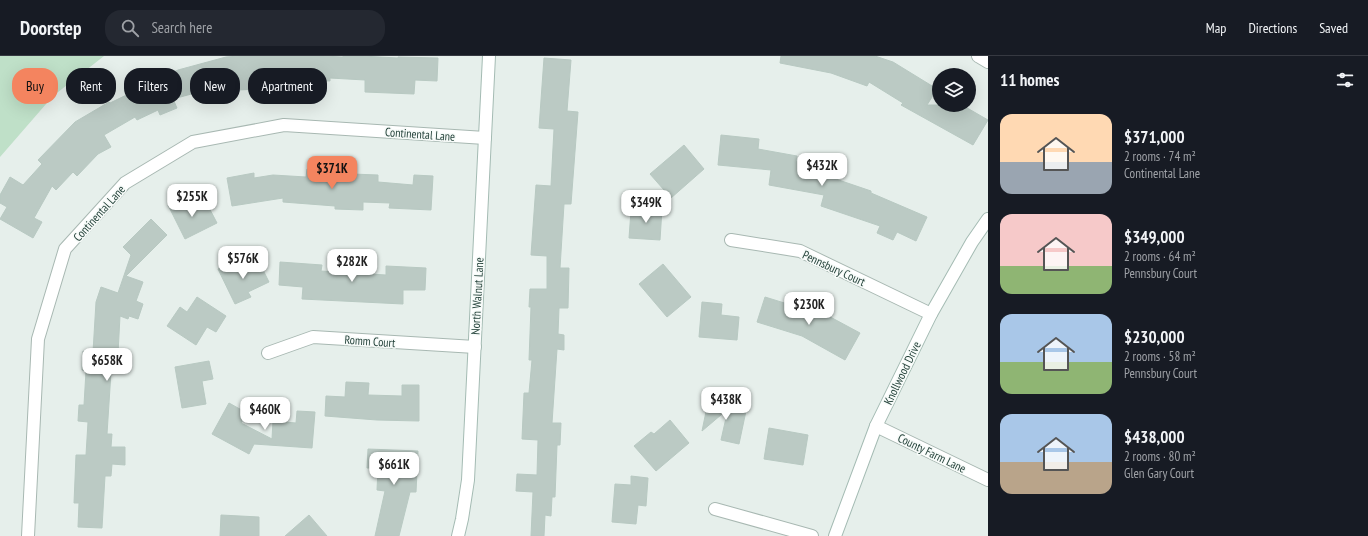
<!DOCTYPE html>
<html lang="en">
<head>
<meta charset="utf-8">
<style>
	:root { --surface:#171b24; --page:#242831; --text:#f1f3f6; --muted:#9ea1a6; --line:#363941; --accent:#f4845f }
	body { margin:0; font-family:"PT Sans Narrow",sans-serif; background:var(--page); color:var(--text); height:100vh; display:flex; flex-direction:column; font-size:15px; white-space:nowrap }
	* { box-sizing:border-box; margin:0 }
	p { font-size:13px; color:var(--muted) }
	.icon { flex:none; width:22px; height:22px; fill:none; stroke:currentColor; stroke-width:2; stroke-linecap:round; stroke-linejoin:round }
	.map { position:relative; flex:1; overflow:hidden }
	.panel { display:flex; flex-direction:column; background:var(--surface); width:380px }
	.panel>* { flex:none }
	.banner { position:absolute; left:12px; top:12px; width:380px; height:36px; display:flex; gap:8px }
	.fabs { position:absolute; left:932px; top:12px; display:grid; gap:8px }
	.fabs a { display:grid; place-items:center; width:44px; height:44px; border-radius:50%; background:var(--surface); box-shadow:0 4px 16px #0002; font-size:20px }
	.price { position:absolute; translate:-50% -34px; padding:0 9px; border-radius:8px; background:#fff; color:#222; font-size:13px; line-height:26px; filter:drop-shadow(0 1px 2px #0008) }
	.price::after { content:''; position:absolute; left:50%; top:24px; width:12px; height:9px; margin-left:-6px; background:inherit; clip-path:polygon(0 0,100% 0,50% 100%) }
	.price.current { background:var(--accent); color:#111 }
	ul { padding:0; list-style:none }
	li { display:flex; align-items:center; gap:12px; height:100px; padding:0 12px }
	li span { display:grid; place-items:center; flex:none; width:112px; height:80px; border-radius:12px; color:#555 }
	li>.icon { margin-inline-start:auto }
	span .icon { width:48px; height:48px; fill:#fffc; stroke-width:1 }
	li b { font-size:17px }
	h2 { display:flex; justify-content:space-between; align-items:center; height:48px; padding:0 12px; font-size:17px }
	.pill { padding:0 14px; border-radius:16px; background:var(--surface); box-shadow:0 4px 16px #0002; font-size:14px; line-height:36px }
	.pill.current { background:var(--accent); color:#111 }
	header { display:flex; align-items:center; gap:24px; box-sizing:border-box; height:56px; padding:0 20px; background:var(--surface); border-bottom:1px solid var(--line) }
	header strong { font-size:19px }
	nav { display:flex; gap:22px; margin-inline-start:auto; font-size:14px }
	.search { width:280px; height:36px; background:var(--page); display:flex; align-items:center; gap:10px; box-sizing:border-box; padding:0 14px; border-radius:16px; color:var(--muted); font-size:15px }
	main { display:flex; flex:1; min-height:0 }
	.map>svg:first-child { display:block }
	.green { fill:#bfe0c8 }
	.building { fill:#bbcac4; stroke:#b8c9c2 }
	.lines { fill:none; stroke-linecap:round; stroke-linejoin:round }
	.street-casing { stroke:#a8b8b2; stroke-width:14 }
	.secondary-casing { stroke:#a4bbb3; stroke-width:14 }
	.street { stroke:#fff; stroke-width:12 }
	.secondary { stroke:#fff; stroke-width:12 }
	.labels { text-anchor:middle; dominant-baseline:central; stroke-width:3; stroke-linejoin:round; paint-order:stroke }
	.street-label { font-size:12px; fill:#24423a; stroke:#f7fbf9 }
</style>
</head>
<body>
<header>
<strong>Doorstep</strong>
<div class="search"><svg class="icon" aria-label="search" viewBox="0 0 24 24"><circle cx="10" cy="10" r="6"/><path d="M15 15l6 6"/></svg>Search here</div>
<nav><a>Map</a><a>Directions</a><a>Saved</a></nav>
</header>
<main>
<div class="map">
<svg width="988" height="480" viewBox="0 0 988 480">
	<rect width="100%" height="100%" fill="#e6efeb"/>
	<path class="green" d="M0,0H104L53,40L0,101Z"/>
	<g class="building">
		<path d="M239,0H323L343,1V0H362L398,2V1L438,2L437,25L415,24L414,38L365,36V24L330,22V25L309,24L308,34L284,32L237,34L208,42L206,34L173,43L177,52L160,59L158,54L137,64L135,61L104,79L111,91L98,98L77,120L73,116L56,134L52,130L34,162L42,166L33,182L0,163L7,151L0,147V139L10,121L23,129L42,108L38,104L75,66L109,46L110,47L178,14L226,1Z"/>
		<path d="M781,0H875L893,6L937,33L927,49H962L988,64L973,89L901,49L903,47L869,26L867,30L831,17L780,7Z"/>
		<path d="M544,2L571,4L567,55L578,56L571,148H564L560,212H569L568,252H559L558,278L564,279V294L557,293L552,367H561L560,389H557L555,441H552L551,460L545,459L544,480H531L533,436L516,435L517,418L537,419L538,384L522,383L524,337H529L532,304H529L531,251H529L530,233H547V200L531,199L536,129L551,130L554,73L539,72Z"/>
		<path d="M721,79L759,83L758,93L797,100L796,105L816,109L815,116L871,135V137L927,161L916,185L897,176L893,184L877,177L880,170L821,150L824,139L769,129L771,114L718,109Z"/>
		<path d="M684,89L704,113L671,142L650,118Z"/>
		<path d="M307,113L327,115L326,117L378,119V126L413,129L414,119L433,120L431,154L389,152L390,147L363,146V154L335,153V150L283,146V142L232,150L227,122L254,117V122L273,119L306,121Z"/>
		<path d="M184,142L190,154L206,146L217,167L185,183L168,149Z"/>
		<path d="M642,151L662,153L660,184L629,182L631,155L642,156Z"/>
		<path d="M151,163L167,179L126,220L143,226L136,245L143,248L138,263L129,260L128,263L120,260L117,316H111L107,378H112L111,391H125V409L112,408L111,420H105L102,472L78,471L79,447H74L76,399H86L88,366L78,365L79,349H84L86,315L82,314L83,295L93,296L96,246L101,231L118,237L131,199L123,191Z"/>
		<path d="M258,204L269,226L248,236L251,241L235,248L218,213L235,205L245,223L243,211Z"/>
		<path d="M280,206L322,209L321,215L386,219V210L426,212L425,234H403V248L302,243L303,231L279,229Z"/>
		<path d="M663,208L691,241L667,261L639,228Z"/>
		<path d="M197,241L226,260L216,276L207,271L196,289L167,270L180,251L187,256Z"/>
		<path d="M765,241L820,258L821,256L860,277L845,304L802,280L757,266Z"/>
		<path d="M702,246L722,248L721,259L739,261L737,284L699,281Z"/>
		<path d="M209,305L213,323L202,325L206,348L182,352L175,311Z"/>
		<path d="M346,326L369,327L368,339L402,340V329H419V365L377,364L325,360L326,340L345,341Z"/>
		<path d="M708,346L746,355L739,388L721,384L728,353L702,375Z"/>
		<path d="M229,347L247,357L241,367L272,383L273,365L296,367L297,355L315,356L312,392L254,388L249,398L212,378Z"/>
		<path d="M670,364L689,387L656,415L634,390L651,376L654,378Z"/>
		<path d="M769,372L808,379L803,409L764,403Z"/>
		<path d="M368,393L418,395L416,436H410L399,480H375L385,435L377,434L378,412H367Z"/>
		<path d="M631,420L648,422L646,450L638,449L636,468L612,466L615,428L631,429Z"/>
		<path d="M221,459L259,461V480H220Z"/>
		<path d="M309,459L327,480H285Z"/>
	</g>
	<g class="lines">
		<g class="street-casing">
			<g id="street">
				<path d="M978,0L988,6"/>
				<path d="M731,184L800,195L931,258"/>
				<path d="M268,297L313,281L475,291"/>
				<path d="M876,370L988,424"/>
				<path d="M715,453L812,480"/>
				<path d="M28,480L38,283L65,193L125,127L193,86L284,69L485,82"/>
			</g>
		</g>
		<g class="secondary-casing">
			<g id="secondary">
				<path d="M458,480L462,463L468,424L489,0"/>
				<path d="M835,480L876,370L931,258L972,186L988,163"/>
			</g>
		</g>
		<use href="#street" class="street"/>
		<use href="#secondary" class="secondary"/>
	</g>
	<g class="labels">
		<g class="street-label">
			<text transform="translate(420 78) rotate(4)">Continental Lane</text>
			<text transform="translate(99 157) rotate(-48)">Continental Lane</text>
			<text transform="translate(834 212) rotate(25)">Pennsbury Court</text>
			<text transform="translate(477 240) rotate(-87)">North Walnut Lane</text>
			<text transform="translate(370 285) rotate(4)">Romm Court</text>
			<text transform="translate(902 317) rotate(-64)">Knollwood Drive</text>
			<text transform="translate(932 397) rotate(26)">County Farm Lane</text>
		</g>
	</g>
</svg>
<div class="fabs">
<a><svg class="icon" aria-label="layers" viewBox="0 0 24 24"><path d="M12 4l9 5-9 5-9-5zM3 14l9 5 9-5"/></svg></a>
</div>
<b class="price" style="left:822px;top:131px">$432K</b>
<b class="price current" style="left:332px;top:134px">$371K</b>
<b class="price" style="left:192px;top:162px">$255K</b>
<b class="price" style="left:646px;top:168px">$349K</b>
<b class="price" style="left:243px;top:224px">$576K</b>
<b class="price" style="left:352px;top:227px">$282K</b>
<b class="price" style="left:809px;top:270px">$230K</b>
<b class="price" style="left:107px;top:326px">$658K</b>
<b class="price" style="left:726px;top:365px">$438K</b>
<b class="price" style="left:265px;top:375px">$460K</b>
<b class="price" style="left:394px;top:430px">$661K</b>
<div class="banner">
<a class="pill current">Buy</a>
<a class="pill">Rent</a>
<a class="pill">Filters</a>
<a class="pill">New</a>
<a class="pill">Apartment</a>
</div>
</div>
<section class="panel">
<h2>11 homes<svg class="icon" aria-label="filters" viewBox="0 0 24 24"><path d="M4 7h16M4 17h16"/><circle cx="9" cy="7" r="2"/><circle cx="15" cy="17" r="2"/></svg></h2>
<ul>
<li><span style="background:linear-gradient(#ffd9b3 60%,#9aa5b1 0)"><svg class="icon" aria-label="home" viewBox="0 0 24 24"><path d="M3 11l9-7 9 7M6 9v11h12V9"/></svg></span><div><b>$371,000</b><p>2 rooms · 74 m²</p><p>Continental Lane</p></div></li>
<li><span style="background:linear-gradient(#f6c9c9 65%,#8fb573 0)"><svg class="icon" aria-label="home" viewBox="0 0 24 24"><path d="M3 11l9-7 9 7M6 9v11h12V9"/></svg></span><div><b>$349,000</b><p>2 rooms · 64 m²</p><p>Pennsbury Court</p></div></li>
<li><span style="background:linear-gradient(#a9c7e8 60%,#8fb573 0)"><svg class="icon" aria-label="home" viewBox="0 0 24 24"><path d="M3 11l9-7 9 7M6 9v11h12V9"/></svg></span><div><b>$230,000</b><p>2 rooms · 58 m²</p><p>Pennsbury Court</p></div></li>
<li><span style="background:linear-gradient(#a9c7e8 60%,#b9a48a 0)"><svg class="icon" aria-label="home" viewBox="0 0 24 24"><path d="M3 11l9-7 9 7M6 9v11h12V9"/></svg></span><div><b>$438,000</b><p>2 rooms · 80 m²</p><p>Glen Gary Court</p></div></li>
</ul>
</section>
</main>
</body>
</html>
